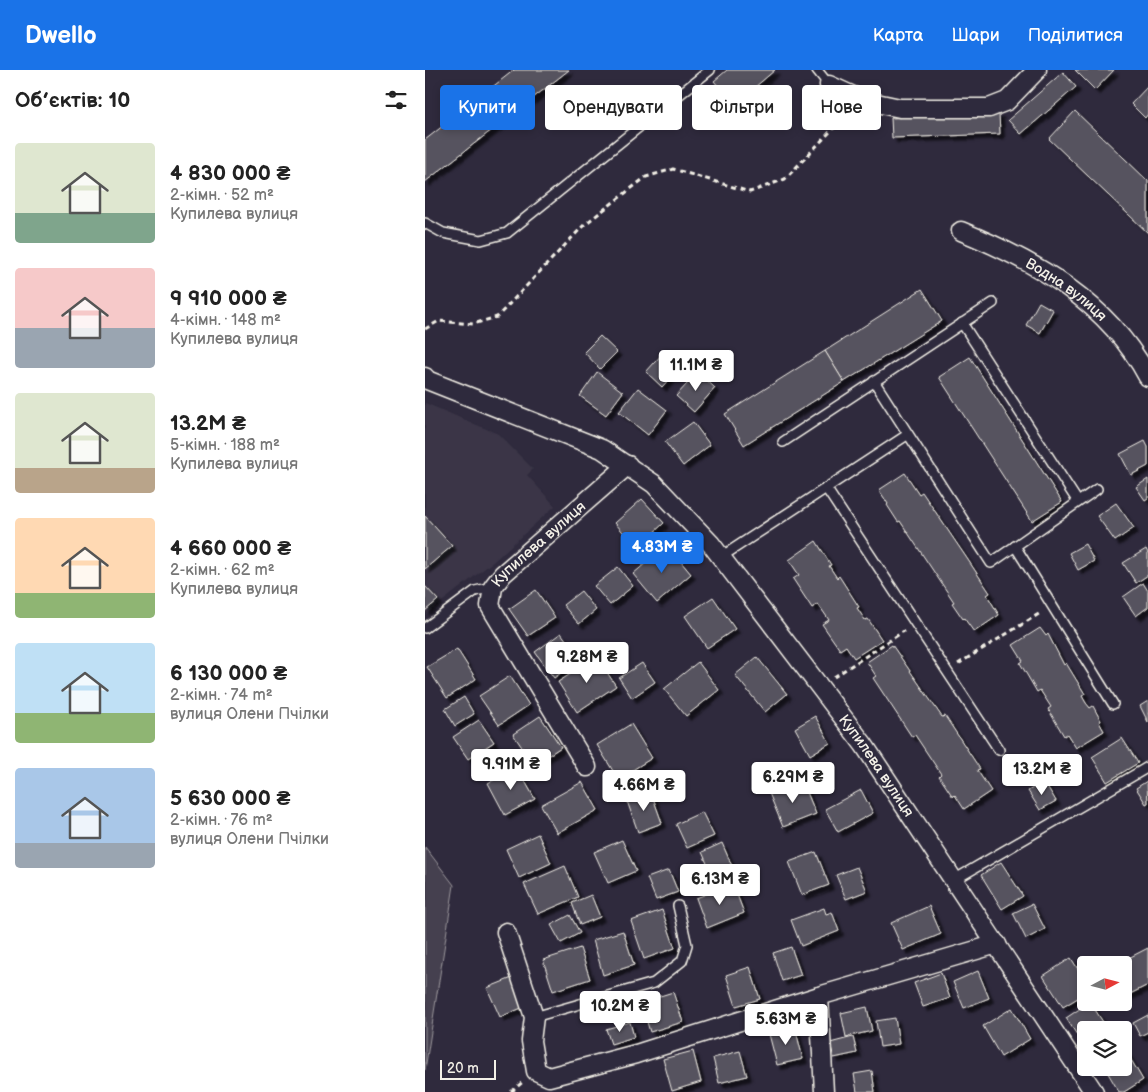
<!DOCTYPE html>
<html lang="uk">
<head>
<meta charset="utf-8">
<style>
	:root { --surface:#fff; --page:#f2f2f2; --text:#222; --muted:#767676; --accent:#1a73e8 }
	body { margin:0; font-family:"Balsamiq Sans",sans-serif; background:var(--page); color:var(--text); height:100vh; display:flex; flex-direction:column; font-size:19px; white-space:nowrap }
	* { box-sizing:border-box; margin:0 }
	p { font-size:16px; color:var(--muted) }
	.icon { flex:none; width:28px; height:28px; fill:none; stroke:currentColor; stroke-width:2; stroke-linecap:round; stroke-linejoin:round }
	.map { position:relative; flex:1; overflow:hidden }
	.panel { display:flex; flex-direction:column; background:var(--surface); width:425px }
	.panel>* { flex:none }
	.top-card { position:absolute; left:15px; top:15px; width:475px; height:45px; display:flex; gap:10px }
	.needle { width:32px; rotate:83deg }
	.fabs { position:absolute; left:652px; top:886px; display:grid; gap:10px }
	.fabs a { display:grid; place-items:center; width:55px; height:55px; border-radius:5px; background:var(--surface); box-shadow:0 2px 8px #0003; font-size:25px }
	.scale { position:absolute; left:15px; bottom:12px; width:56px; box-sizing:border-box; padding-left:5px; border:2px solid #f4f1e8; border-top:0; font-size:14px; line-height:18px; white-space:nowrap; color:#f4f1e8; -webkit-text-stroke:4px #2f2a3d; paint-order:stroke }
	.price { position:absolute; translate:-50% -42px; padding:0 11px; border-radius:5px; background:#fff; color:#222; font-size:16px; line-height:32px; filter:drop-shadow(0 1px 2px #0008) }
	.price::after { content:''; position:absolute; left:50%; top:30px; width:15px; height:11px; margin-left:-8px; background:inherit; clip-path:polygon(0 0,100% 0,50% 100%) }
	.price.selected { background:var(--accent); color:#fff }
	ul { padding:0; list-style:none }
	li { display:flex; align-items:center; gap:15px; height:125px; padding:0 15px }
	li span { display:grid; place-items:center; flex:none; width:140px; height:100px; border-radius:5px; color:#555 }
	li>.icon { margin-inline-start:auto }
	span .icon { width:60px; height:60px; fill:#fffc; stroke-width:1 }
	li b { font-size:21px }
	h2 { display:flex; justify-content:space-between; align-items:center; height:60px; padding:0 15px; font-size:21px }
	.tag { padding:0 18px; border-radius:5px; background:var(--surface); box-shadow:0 2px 8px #0003; font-size:18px; line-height:45px }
	.tag.selected { background:var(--accent); color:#fff }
	header { display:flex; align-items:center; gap:30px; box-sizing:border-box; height:70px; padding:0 25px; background:var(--accent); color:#fff }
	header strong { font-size:24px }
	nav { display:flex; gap:28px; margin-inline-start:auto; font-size:18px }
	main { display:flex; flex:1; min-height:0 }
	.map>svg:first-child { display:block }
	.built { fill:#3b3647 }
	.green { fill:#454050; stroke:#9c989c }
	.building { fill:#56525f; stroke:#f4f1e8; filter:url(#shadow) }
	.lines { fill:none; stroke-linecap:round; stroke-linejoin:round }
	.lane-casing { stroke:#f4f1e8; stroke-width:12 }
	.street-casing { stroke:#f4f1e8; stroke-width:21 }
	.path { stroke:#f4f1e8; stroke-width:3; stroke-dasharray:5 4; stroke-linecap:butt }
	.lane { stroke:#2f2a3d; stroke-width:9 }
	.street { stroke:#2f2a3d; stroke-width:18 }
	.labels { text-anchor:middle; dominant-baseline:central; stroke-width:5; stroke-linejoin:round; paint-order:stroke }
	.street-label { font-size:15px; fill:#f4f1e8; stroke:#2f2a3d }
</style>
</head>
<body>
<header>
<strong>Dwello</strong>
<nav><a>Карта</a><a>Шари</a><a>Поділитися</a></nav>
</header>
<main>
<section class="panel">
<h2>Об’єктів: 10<svg class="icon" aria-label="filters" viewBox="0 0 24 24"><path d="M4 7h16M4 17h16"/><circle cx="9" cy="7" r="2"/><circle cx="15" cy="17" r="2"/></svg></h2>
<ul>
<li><span style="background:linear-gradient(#dfe7d0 70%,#7fa58c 0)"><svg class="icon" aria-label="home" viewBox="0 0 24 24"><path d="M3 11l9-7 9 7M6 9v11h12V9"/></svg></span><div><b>4 830 000 ₴</b><p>2-кімн. · 52 m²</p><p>Купилева вулиця</p></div></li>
<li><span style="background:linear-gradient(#f6c9c9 60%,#9aa5b1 0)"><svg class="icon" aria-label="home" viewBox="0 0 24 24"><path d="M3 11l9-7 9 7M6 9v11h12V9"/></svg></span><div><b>9 910 000 ₴</b><p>4-кімн. · 148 m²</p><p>Купилева вулиця</p></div></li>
<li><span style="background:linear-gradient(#dfe7d0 75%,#b9a48a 0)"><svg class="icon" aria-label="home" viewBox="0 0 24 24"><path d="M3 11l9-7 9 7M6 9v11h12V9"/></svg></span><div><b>13.2M ₴</b><p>5-кімн. · 188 m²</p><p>Купилева вулиця</p></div></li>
<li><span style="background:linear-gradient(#ffd9b3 75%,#8fb573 0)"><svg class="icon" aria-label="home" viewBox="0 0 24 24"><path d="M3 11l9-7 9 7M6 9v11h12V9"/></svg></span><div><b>4 660 000 ₴</b><p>2-кімн. · 62 m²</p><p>Купилева вулиця</p></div></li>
<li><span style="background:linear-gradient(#bfe0f5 70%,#8fb573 0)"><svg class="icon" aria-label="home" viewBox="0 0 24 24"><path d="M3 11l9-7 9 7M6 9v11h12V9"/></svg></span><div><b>6 130 000 ₴</b><p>2-кімн. · 74 m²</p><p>вулиця Олени Пчілки</p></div></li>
<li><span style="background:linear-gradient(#a9c7e8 75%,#9aa5b1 0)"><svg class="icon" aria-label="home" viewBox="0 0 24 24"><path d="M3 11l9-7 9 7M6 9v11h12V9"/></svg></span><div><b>5 630 000 ₴</b><p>2-кімн. · 76 m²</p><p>вулиця Олени Пчілки</p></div></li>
</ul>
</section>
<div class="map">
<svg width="723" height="1022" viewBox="0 0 723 1022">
	<defs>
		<filter id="shadow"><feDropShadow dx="4.5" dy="4.5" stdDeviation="1" flood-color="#0009"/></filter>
	</defs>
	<rect width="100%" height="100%" fill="#2f2a3d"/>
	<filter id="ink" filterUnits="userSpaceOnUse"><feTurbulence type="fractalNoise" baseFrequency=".02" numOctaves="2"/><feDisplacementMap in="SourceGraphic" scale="10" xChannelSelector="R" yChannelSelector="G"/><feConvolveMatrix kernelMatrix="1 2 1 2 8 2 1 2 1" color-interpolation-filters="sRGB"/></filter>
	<g filter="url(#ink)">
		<path class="built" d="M0,333L73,364L108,399L102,405L130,436L69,491L0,545Z"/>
		<path class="green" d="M0,777L29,815L0,1000Z"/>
		<g class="building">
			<path d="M89,0H144L0,112V70Z"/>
			<path d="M302,0H350L309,35L289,11Z"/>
			<path d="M650,0H689L670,20Z"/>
			<path d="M638,2L651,17L596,64L583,50Z"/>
			<path d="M723,16V44L720,48L706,34Z"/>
			<path d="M650,41L723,111V163L624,69Z"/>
			<path d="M574,43L575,64L467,68L466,48Z"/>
			<path d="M497,219L517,251L419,312L400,281Z"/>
			<path d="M614,232L628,240L615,263L601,255Z"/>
			<path d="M175,266L192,282L175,299L159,282Z"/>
			<path d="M400,281L419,312L319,375L300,344Z"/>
			<path d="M239,282L255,297L237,317L221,302Z"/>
			<path d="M545,287L637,432L607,451L514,307Z"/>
			<path d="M172,302L198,322L181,345L155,326Z"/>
			<path d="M273,302L290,318L269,342L251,326Z"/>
			<path d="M213,318L242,340L223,365L194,342Z"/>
			<path d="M268,352L285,375L258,396L240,372Z"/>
			<path d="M720,371L723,377V396L706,405L695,384Z"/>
			<path d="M480,403L494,424L497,422L543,490L565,523L562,525L574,545L549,562L539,548L538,549L527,533L529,532L475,451L473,452L462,435L463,434L454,420Z"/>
			<path d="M723,409V428L720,430L711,417Z"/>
			<path d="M217,429L239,453L212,478L190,453Z"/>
			<path d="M691,433L709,458L690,471L672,446Z"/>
			<path d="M0,446L27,476L0,499Z"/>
			<path d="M391,471L406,495L404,496L412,508L414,506L434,537L432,538L440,550L443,549L457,570L429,588L421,576L415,580L397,554L404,550L393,534L387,538L368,509L374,505L364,490Z"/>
			<path d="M660,474L669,491L653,500L644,483Z"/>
			<path d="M242,475L266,504L232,533L208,504Z"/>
			<path d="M721,479L723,483V505L711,513L698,493Z"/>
			<path d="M193,497L208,516L185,535L169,516Z"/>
			<path d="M718,513L723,521V537L711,546L698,527Z"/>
			<path d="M0,516L13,530L0,541Z"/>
			<path d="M111,520L130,548L103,566L84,539Z"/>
			<path d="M156,521L171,540L154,554L138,535Z"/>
			<path d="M288,527L310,559L282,578L260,546Z"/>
			<path d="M615,558L621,566L623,564L639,595L641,593L660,624L657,626L661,633L665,638L668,636L676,651L674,652L679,661L651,678L642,664L639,666L623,639L626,637L615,620L612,622L595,593L598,591L588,575Z"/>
			<path d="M136,563L155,589L129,608L110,582Z"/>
			<path d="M467,575L517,647L520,646L555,699L552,700L566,721L539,739L530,725L528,727L514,706L516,704L490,665L487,667L448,608L451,606L442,592Z"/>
			<path d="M32,579L51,609L22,628L2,597Z"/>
			<path d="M172,587L191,616L152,642L133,612Z"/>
			<path d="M332,587L362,624L340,642L310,605Z"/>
			<path d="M273,592L294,620L261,646L239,619Z"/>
			<path d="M217,593L230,612L207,628L194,608Z"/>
			<path d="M85,606L104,635L74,655L54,626Z"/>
			<path d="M39,627L49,644L30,656L20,639Z"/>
			<path d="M723,631V652L715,636Z"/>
			<path d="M115,646L136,677L109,695L88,664Z"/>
			<path d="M390,646L405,673L385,685L370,658Z"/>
			<path d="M54,650L69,672L43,689L28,667Z"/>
			<path d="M206,654L227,688L193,709L172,675Z"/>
			<path d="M697,668L713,693L682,712L667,687Z"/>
			<path d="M92,697L110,729L80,745L63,713Z"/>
			<path d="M377,710L391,744L358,757L344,723Z"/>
			<path d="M619,711L631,731L615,740L603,721Z"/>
			<path d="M722,711L723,733L721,734L711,718Z"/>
			<path d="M157,712L173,740L132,763L116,735Z"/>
			<path d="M436,720L448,743L413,762L400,739Z"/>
			<path d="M226,722L237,753L213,762L202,731Z"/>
			<path d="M277,742L289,766L262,778L251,754Z"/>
			<path d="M113,764L126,793L94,808L81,779Z"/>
			<path d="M197,770L211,801L183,813L169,782Z"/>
			<path d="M297,773L310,803L290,812L277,782Z"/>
			<path d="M391,782L404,815L377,825L364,792Z"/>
			<path d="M576,792L598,826L577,839L556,805Z"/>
			<path d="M140,796L153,827L113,844L99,814Z"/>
			<path d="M432,797L442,821L421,829L411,805Z"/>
			<path d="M244,800L253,822L231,830L222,808Z"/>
			<path d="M308,814L319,843L282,858L271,828Z"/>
			<path d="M166,825L175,847L155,855L147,833Z"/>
			<path d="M607,834L620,859L601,869L588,843Z"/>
			<path d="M504,836L516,864L478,880L466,853Z"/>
			<path d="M399,838L401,844L407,842L414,861L376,876L366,850Z"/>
			<path d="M237,840L250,878L219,889L206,851Z"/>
			<path d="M145,845L155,863L136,873L126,855Z"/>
			<path d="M198,861L209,895L178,905L168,870Z"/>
			<path d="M366,877L376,905L357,911L348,883Z"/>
			<path d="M155,878L165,909L128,921L118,890Z"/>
			<path d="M723,878V915L699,927V895H690Z"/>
			<path d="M646,888L661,912V923L638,937L618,906Z"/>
			<path d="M325,897L335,929L311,936L301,905Z"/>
			<path d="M553,901L564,928L539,938L528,912Z"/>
			<path d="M516,903L525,928L498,937L489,913Z"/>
			<path d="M87,908L99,937L75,947L62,918Z"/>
			<path d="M248,922L258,952L225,962L216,932Z"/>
			<path d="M665,932L680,955L672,960H661V967L656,971L641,948Z"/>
			<path d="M442,937L447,961L421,967L416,943Z"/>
			<path d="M587,938L605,969L576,987L558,956Z"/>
			<path d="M723,945V962L715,966L708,953Z"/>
			<path d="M470,948L474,974L455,977L451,951Z"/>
			<path d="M205,952L209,967L186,974L181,959Z"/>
			<path d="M370,957L378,989L352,995L344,964Z"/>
			<path d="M428,967L432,983L409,988L405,973Z"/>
			<path d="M268,981L276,1012L247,1021L238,989Z"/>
			<path d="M315,981L322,1006L294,1013L288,988Z"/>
			<path d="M702,983L718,1010L699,1022H694L680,998H699V985Z"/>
			<path d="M447,1001L450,1022H432L429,1004Z"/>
		</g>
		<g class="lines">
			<g class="lane-casing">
				<g id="lane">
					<path d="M392,0L404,15"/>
					<path d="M0,153L18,163L56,170L82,163L285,0"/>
					<path d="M537,253L653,432"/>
					<path d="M449,311L566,493L672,419"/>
					<path d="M358,372L568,233"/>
					<path d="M401,418L574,680"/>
					<path d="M590,476L688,634"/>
					<path d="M296,487L482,365"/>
					<path d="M0,558L50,521L68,517"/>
					<path d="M529,810L723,697"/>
					<path d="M109,947L229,913L257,891L262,875L253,836"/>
				</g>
			</g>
			<g class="street-casing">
				<g id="street">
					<path d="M404,15L437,30L475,38H564L582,31L612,0"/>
					<path id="s1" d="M536,161C612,192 683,232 723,307"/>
					<path id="s2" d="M0,307L2,310L177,379L229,414L286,474L439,675L669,1022"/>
					<path id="s3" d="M162,697L65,536L68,517L78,504L203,395"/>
					<path d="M81,862L109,947L106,971L111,1001L124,1007L211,984L394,926L572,874"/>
					<path d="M394,926L399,1022"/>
				</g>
			</g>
			<g class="path">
				<path d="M0,259L14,251L48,254L72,247L159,155L221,107L248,99L325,122L360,109L424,42"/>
				<path d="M533,594L617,542"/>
				<path d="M409,607L479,561"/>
				<path d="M86,1022L99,1011"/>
			</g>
			<use href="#lane" class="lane"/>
			<use href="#street" class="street"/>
		</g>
	</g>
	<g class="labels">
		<g class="street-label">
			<text stroke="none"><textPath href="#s1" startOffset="121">Водна вулиця</textPath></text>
			<text stroke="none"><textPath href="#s3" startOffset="270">Купилева вулиця</textPath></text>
			<text stroke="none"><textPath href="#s2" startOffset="614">Купилева вулиця</textPath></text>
		</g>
	</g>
</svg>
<div class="fabs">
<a><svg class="needle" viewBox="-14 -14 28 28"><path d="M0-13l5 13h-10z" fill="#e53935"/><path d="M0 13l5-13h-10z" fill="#767676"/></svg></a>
<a><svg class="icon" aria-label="layers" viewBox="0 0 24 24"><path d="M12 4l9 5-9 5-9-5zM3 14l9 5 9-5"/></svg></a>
</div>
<div class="scale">20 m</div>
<b class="price" style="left:271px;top:322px">11.1M ₴</b>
<b class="price selected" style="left:237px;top:504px">4.83M ₴</b>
<b class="price" style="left:162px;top:614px">9.28M ₴</b>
<b class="price" style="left:86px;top:721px">9.91M ₴</b>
<b class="price" style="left:617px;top:726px">13.2M ₴</b>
<b class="price" style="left:368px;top:734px">6.29M ₴</b>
<b class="price" style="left:219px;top:742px">4.66M ₴</b>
<b class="price" style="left:295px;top:836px">6.13M ₴</b>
<b class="price" style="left:195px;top:963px">10.2M ₴</b>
<b class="price" style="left:361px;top:976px">5.63M ₴</b>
<div class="top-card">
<a class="tag selected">Купити</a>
<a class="tag">Орендувати</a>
<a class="tag">Фільтри</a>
<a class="tag">Нове</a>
</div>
</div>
</main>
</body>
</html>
